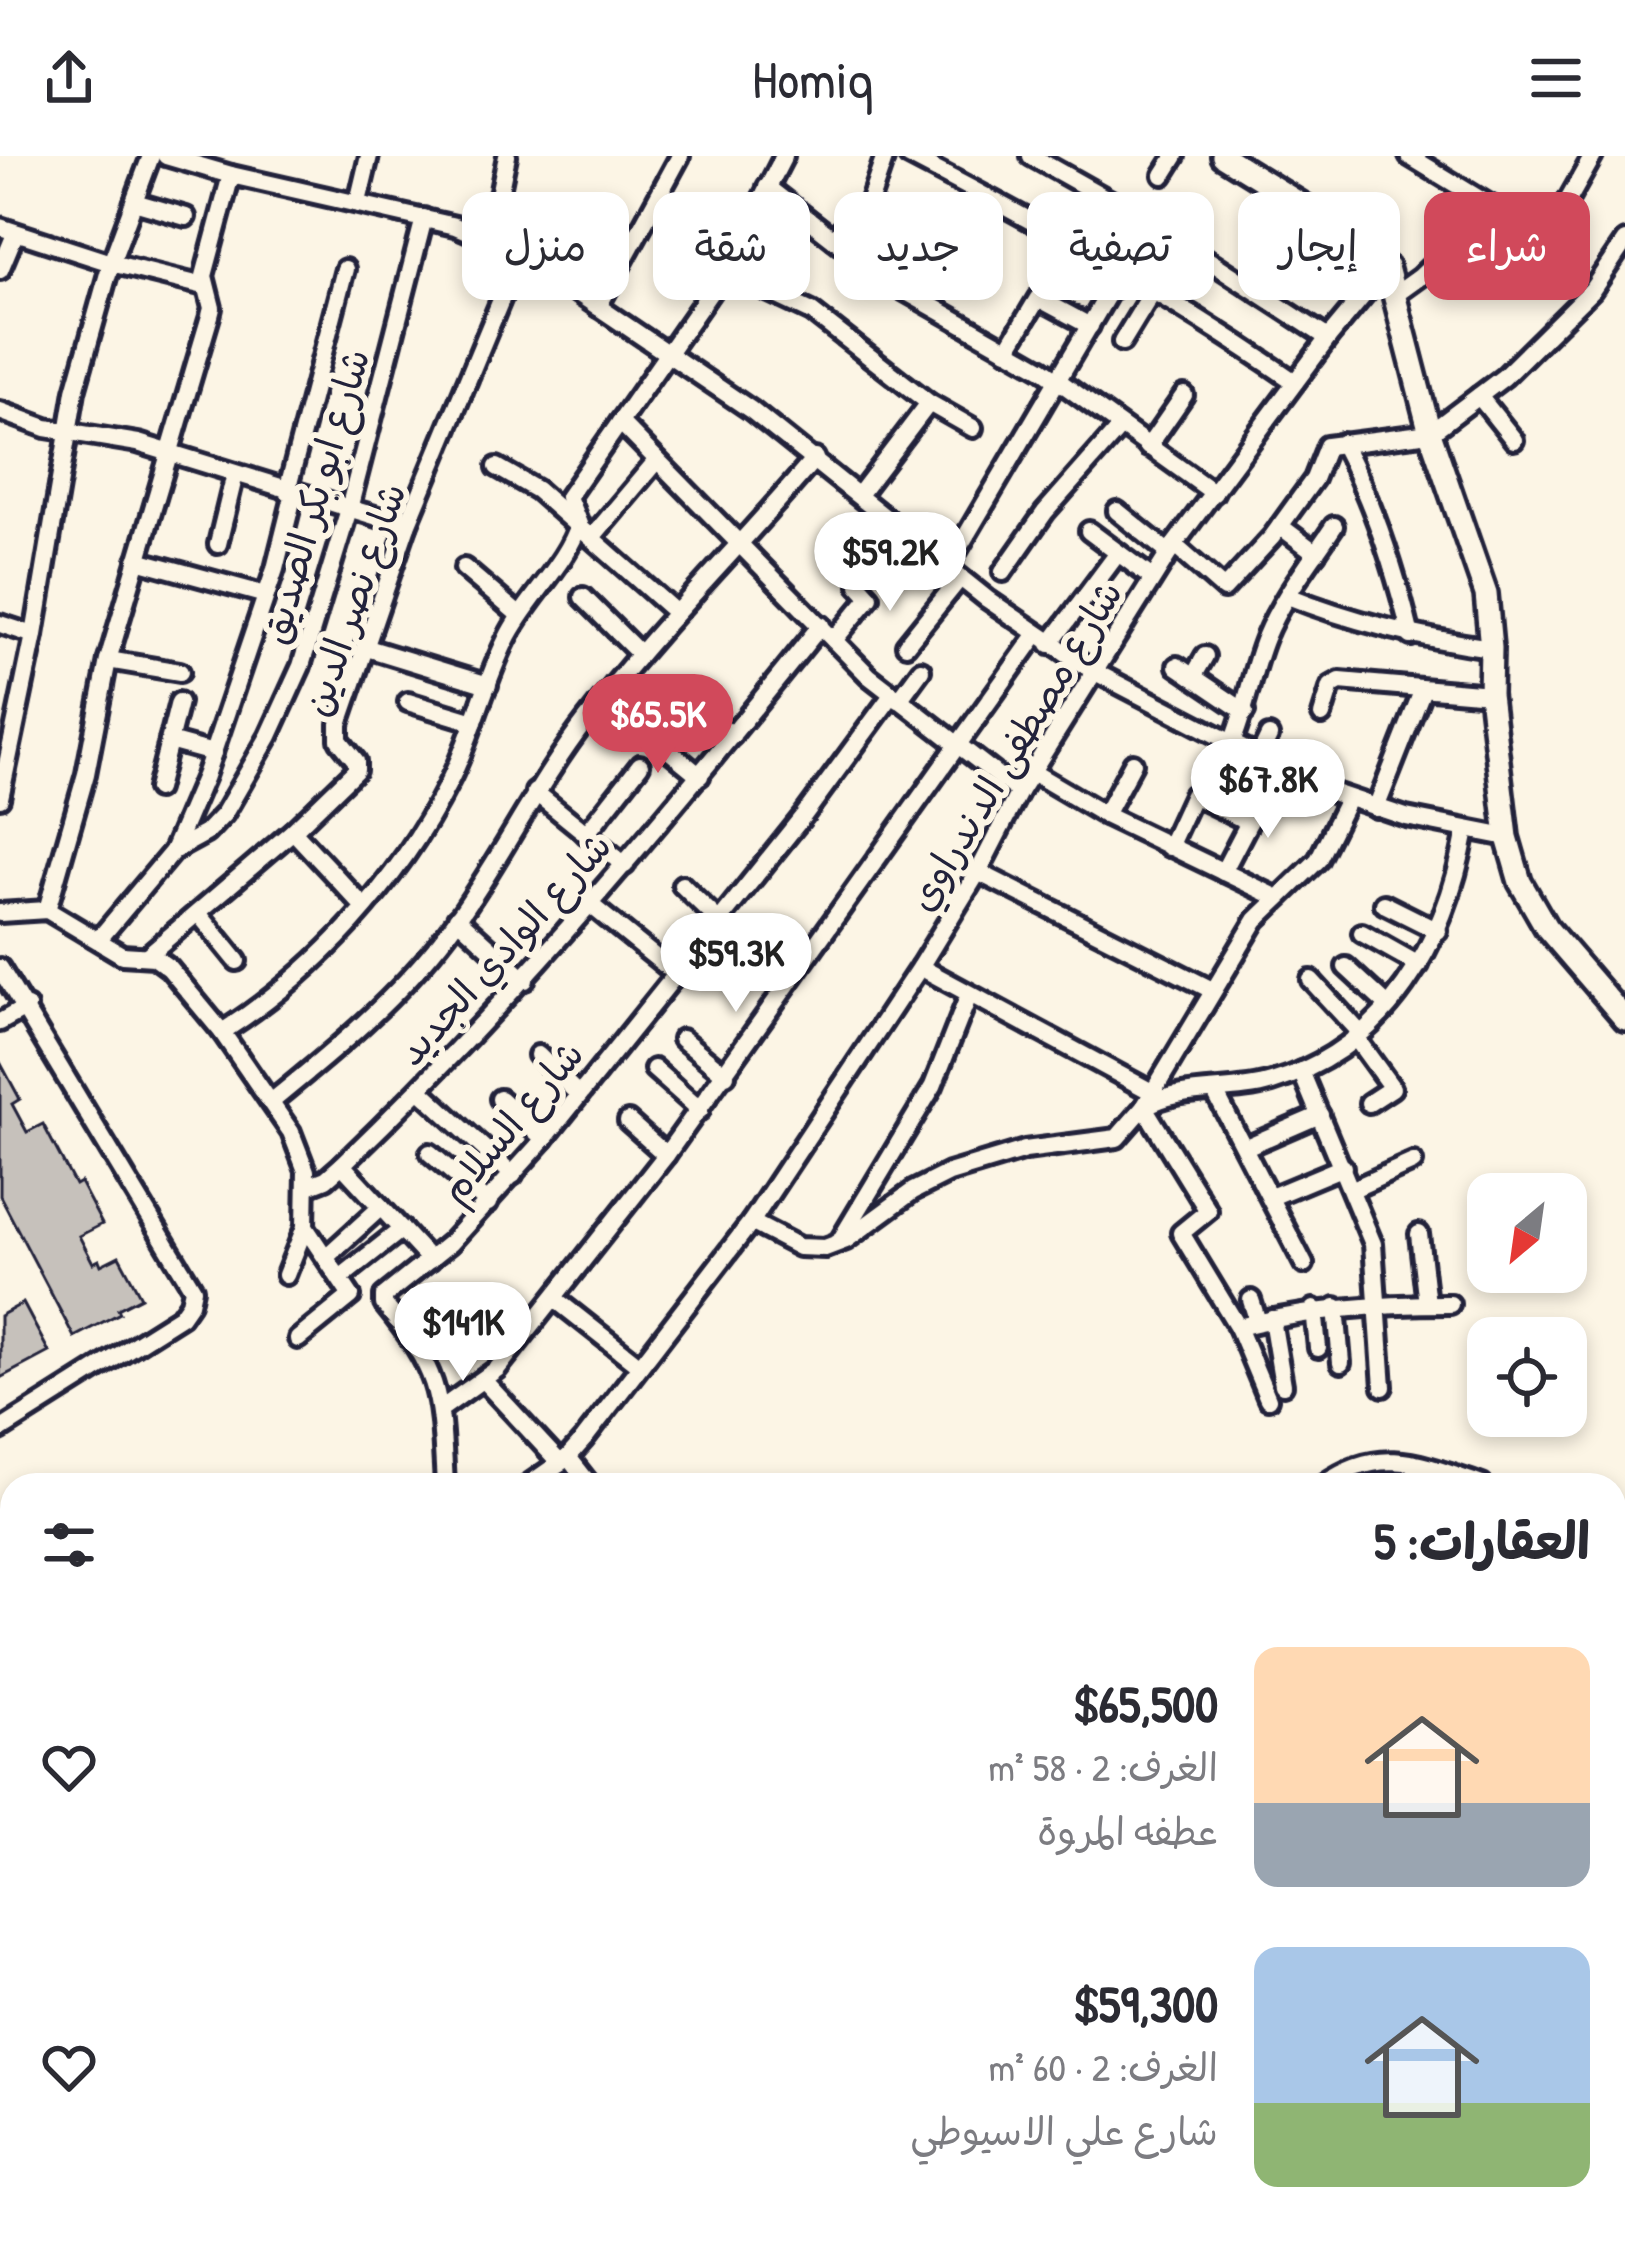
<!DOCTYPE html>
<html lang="ar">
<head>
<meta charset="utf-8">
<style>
	:root { --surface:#fff; --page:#f2f2f3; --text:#2b2b33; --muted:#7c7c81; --accent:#d1495b }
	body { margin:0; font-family:"Patrick Hand","Playpen Sans Arabic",sans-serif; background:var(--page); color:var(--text); direction:rtl; height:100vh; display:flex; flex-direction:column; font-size:45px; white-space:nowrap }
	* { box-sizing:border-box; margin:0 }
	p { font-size:39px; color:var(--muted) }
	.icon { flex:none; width:66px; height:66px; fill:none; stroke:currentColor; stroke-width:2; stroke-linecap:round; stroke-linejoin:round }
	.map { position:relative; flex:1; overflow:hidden; direction:ltr }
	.details { position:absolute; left:0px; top:1317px; width:1626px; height:771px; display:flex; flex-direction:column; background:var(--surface); border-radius:36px 36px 0 0; box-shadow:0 6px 18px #0003; direction:rtl }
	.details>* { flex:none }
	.top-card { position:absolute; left:36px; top:36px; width:1554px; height:108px; direction:rtl; display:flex; gap:24px }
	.needle { width:78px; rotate:209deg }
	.controls { position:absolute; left:1467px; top:1017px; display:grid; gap:24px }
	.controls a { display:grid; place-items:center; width:120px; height:120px; border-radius:24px; background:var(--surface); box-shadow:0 6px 18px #0003; font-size:60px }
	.price { position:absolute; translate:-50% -102px; padding:0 27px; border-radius:42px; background:#fff; color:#222; font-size:39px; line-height:78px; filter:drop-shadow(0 3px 6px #0008) }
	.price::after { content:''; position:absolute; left:50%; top:72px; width:36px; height:27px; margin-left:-18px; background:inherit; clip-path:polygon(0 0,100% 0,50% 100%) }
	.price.active { background:var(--accent); color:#fff }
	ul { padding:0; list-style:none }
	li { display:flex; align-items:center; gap:36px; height:300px; padding:0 36px }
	li span { display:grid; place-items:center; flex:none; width:336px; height:240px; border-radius:24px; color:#555 }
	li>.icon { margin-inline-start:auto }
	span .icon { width:144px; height:144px; fill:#fffc; stroke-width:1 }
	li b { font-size:51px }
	h2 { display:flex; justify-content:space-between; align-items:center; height:144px; padding:0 36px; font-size:51px }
	.pill { padding:0 42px; border-radius:24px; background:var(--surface); box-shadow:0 6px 18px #0003; font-size:42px; line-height:108px }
	.pill.active { background:var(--accent); color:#fff }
	header { display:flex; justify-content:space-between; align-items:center; height:156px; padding:0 36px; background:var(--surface); font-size:54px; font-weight:600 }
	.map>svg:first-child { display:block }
	.building { fill:#c6c1bb; stroke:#22223b; stroke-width:3 }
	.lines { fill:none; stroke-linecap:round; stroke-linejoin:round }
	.minor-casing { stroke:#22223b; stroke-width:26 }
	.tertiary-casing { stroke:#22223b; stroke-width:30 }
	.primary-casing { stroke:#22223b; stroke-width:36 }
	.minor { stroke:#fcf5e5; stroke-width:16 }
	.tertiary { stroke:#fcf5e5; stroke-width:21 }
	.primary { stroke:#fcf5e5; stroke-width:27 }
	.labels { text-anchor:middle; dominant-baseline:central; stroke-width:12; stroke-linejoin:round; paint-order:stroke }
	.street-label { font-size:39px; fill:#22223b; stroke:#fcf5e5 }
</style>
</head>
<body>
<header><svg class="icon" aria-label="menu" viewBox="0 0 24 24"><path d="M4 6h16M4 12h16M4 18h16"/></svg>Homiq<svg class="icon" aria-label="share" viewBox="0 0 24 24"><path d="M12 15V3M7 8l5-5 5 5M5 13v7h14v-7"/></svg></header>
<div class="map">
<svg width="1625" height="2086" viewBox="0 0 1625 2086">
	<rect width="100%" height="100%" fill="#fcf5e5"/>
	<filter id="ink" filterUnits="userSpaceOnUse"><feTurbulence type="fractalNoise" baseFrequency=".00833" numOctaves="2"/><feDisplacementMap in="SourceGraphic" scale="24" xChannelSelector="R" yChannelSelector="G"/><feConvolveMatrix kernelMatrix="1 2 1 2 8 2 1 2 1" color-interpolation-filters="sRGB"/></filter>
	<g filter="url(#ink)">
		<g class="building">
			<path d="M0,906L20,943L12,948L27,976L43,968L75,1029L80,1026L102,1068L79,1080L93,1107L99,1104L101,1109L119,1100L141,1141L118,1153L120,1157L74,1181L0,1040Z"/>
			<path d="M23,1147L49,1196L0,1222V1160Z"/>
		</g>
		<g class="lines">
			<g class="minor-casing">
				<g id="minor">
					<path d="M166,0L231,19L455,70L520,98L751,254L987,443L1093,515L1317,631L1406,661L1507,681"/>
					<path d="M909,0C1042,69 1172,141 1295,226"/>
					<path d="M1031,0L1159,72L1328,182"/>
					<path d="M1409,0L1493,51L1547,76L1552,73L1593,0"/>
					<path d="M1163,19L1175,0"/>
					<path d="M767,31L889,126L1042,213L1214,337"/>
					<path d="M134,46L186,61"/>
					<path d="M358,46L369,0"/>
					<path d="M0,71L111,107L204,130"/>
					<path d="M490,83L507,0"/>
					<path d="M834,83L849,64L866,56L885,0"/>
					<path d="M0,114L15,78"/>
					<path d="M725,115L812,156L929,247L973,272"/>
					<path d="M1130,122L1159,72"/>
					<path d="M898,131L921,85"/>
					<path d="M1395,139L1420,121L1493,51"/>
					<path d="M598,151L680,0"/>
					<path d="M1122,186L1153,135"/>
					<path d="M1007,194L1038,142L1090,170"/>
					<path d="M1479,240L1514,284"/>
					<path d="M0,255L46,272L138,287L407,370"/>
					<path d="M620,266L869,520L1019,636"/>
					<path d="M1342,287C1374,348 1395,413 1411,480"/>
					<path d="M1148,291L1184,239"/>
					<path d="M497,311L537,334L675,456"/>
					<path d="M287,335L345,113"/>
					<path d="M859,339L929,247"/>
					<path d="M1117,355L1169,397"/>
					<path d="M1280,370L1316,397"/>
					<path d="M1089,375L1152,422"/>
					<path d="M593,380L657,304"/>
					<path d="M218,388L235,318"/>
					<path d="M1174,389L1224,433L1272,381L1314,323L1327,290L1430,277L1504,221L1592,134L1625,85"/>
					<path d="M137,404L266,439"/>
					<path d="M464,412L519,459"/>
					<path d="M947,412L1121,116"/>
					<path d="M1003,416L1045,356L1120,271"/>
					<path d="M1288,440C1355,467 1419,482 1491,492"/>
					<path d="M583,441L640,498"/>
					<path d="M0,468L34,479"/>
					<path d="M834,484L870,441L859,429"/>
					<path d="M1050,488L1118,397"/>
					<path d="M906,489L960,422"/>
					<path d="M364,491L488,529"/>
					<path d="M108,504L180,516"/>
					<path d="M1177,510L1245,556"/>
					<path d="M1193,521L1205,500"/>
					<path d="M681,535L732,580"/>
					<path d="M899,544L921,514"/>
					<path d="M408,546L474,566"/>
					<path d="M1322,559L1331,530L1340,525L1490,538"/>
					<path d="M650,579L700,620"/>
					<path d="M169,585L213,597"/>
					<path d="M1231,589C1246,554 1251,517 1265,482C1282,441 1310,406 1334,370"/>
					<path d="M1258,603L1269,580"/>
					<path d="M1032,616L1105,659L1278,742"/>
					<path d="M157,633L179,546"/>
					<path d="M535,636L625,709"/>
					<path d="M0,642L34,479L75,235L111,107L151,0"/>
					<path d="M1376,652L1423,533"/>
					<path d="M1105,659L1133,607"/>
					<path d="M293,675L364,751"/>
					<path d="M586,678L640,609"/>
					<path d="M1169,691L1193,639L1249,666"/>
					<path d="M173,695L205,620L275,413L294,337"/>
					<path d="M978,716L1212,834"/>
					<path d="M1223,716L1268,630"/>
					<path d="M682,729L719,765"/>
					<path d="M1384,748L1438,775"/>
					<path d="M592,750L676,818"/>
					<path d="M47,754L86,618L108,504L210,160L212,152L204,120L231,19"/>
					<path d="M0,757L47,754L122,799L154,801L169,812L222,876L291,976L306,1015L305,1071L286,1119"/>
					<path d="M198,757L237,805"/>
					<path d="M457,762L525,824"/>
					<path d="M1362,777L1419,809"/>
					<path d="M99,783L173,695L206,677L224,658L269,580L301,510L349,353L424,62"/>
					<path d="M148,799L293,675L356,614V605L339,584V568L407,370L520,98"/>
					<path d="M920,811L1152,936"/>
					<path d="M1346,811L1388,850"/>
					<path d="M0,812L193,1133L190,1147L181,1160L0,1274"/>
					<path d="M1311,824L1360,877"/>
					<path d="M0,866L27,851"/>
					<path d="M222,876C315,817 398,727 448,628C472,582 483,530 506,484C525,444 567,408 579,368L568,341L725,115L784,0"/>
					<path d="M1355,881L1392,932L1369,947"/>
					<path d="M682,883L726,919"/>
					<path d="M538,899L579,939"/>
					<path d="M654,913L700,954"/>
					<path d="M1301,915L1373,1088L1383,1231"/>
					<path d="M420,934L513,1019"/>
					<path d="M1215,936L1304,1108"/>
					<path d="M500,943L544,983"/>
					<path d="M271,946C335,894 398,842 448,776C499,708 535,630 587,563C658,471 740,391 815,302"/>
					<path d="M1144,951C1182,929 1230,939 1272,926C1388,891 1446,786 1466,674"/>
					<path d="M1144,951L1208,1055L1181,1077L1238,1171L1268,1243"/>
					<path d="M628,965L666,999"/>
					<path d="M1246,991L1320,959"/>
					<path d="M430,997L488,1047"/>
					<path d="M342,1009L430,1104"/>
					<path d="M308,1030L326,1023L342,1009C519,839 668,660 821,469"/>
					<path d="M1353,1033L1413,1006"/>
					<path d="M1271,1041L1343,1011"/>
					<path d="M751,1066L799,1091L825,1092L846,1084L913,1035L949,1017L1025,994L1117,982L1144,951L1256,764L1318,704L1348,643"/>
					<path d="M1419,1078L1427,1148"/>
					<path d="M841,1083L933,930L969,839"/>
					<path d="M326,1101L381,1051"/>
					<path d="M340,1122L402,1073"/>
					<path d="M555,1143L640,1210"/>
					<path d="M1251,1144L1258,1166"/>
					<path d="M1336,1151L1341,1207"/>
					<path d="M1314,1153L1318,1192"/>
					<path d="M1272,1163L1283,1229"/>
					<path d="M1238,1171C1312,1153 1375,1148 1450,1148"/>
					<path d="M298,1183L351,1140L305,1071"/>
					<path d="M484,1225L560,1307"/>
					<path d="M441,1253L497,1213L666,999L1036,479"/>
					<path d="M568,1301L590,1329"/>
					<path d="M445,1329C440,1239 443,1220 384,1148V1140L450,1087L544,983L804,659L892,539"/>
					<path d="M528,1329L568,1301L584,1283L751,1066L920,811L978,716L1019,636L1174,389L1328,182L1387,111"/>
					<path d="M1323,1329C1380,1288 1421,1308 1482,1329"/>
					<path d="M1614,1359H1625"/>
					<path d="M0,1733L12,1740"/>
					<path d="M0,1893L12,1873"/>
					<path d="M1085,2076L1094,2086"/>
					<path d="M908,2086L915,2076"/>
				</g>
			</g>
			<g class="tertiary-casing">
				<path id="tertiary" d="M1223,0L1356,82L1387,111L1430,277L1486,438L1491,492L1490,538L1507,681L1520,726L1546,771L1625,863"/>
			</g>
			<g class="primary-casing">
				<path id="primary" d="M0,2076L16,2086"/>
			</g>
			<use href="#minor" class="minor"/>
			<use href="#tertiary" class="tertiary"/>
			<use href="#primary" class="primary"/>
		</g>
	</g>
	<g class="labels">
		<g class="street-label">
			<text transform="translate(314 340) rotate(-74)">شارع ابو بكر الصديق</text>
			<text transform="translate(353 443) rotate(-71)">شارع نصر الدين</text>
			<text transform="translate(1014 589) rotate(-59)">شارع مصطفى الدندراوي</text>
			<text transform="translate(503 792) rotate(-48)">شارع الوادي الجديد</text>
			<text transform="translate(511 965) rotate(-50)">شارع السلام</text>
		</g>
	</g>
</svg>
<div class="controls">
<a><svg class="needle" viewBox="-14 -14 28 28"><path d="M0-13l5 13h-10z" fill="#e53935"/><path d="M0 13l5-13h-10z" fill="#7c7c81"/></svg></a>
<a><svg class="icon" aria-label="locate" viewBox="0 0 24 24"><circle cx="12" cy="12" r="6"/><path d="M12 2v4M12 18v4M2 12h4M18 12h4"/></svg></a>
</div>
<b class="price" style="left:890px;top:458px">$59.2K</b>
<b class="price active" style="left:658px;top:620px">$65.5K</b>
<b class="price" style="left:1268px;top:685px">$67.8K</b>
<b class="price" style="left:736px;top:859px">$59.3K</b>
<b class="price" style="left:463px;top:1228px">$141K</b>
<div class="top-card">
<a class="pill active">شراء</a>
<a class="pill">إيجار</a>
<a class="pill">تصفية</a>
<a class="pill">جديد</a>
<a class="pill">شقة</a>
<a class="pill">منزل</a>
</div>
<section class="details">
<h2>العقارات: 5<svg class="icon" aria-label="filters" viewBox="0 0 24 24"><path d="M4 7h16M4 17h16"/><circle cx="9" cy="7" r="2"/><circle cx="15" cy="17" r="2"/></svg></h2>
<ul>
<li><span style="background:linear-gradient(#ffd9b3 65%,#9aa5b1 0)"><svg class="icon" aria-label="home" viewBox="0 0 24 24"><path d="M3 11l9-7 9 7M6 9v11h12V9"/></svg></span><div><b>$65,500</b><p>الغرف: 2 · 58 m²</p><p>عطفه المروة</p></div><svg class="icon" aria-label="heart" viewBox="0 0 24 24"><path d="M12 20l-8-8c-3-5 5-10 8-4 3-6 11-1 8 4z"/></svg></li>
<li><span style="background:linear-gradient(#a9c7e8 65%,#8fb573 0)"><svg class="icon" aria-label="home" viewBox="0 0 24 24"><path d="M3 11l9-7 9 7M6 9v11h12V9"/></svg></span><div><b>$59,300</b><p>الغرف: 2 · 60 m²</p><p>شارع علي الاسيوطي</p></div><svg class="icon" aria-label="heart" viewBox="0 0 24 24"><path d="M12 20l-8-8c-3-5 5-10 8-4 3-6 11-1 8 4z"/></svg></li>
</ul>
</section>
</div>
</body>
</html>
